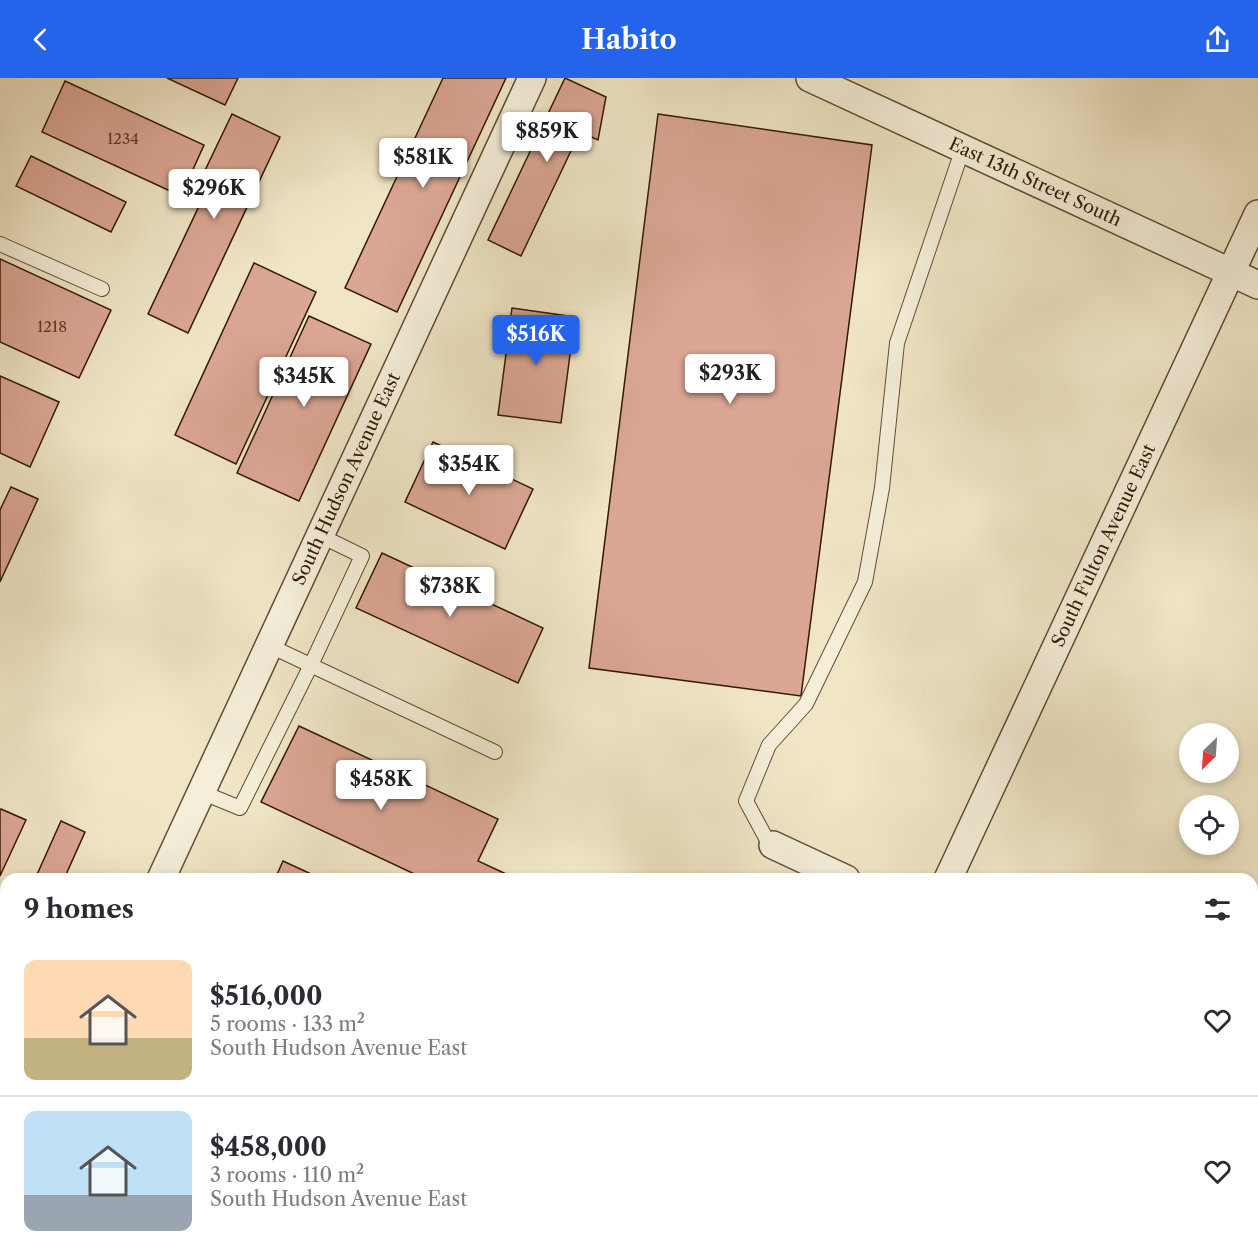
<!DOCTYPE html>
<html lang="en">
<head>
<meta charset="utf-8">
<style>
	:root { --surface:#fff; --page:#f2f2f3; --text:#2b2b33; --muted:#7c7c81; --line:#e1e1e2; --accent:#2563eb }
	body { margin:0; font-family:"Libre Caslon Text",serif; background:var(--page); color:var(--text); height:100vh; display:flex; flex-direction:column; font-size:22px; white-space:nowrap }
	* { box-sizing:border-box; margin:0 }
	p { font-size:20px; color:var(--muted) }
	.icon { flex:none; width:33px; height:33px; fill:none; stroke:currentColor; stroke-width:2; stroke-linecap:round; stroke-linejoin:round }
	.map { position:relative; flex:1; overflow:hidden }
	.panel { position:absolute; left:0px; top:795px; width:1258px; height:386px; display:flex; flex-direction:column; background:var(--surface); border-radius:18px 18px 0 0; box-shadow:0 3px 9px #0003 }
	.panel>* { flex:none }
	.needle { width:39px; rotate:205deg }
	.controls { position:absolute; left:1179px; top:645px; display:grid; gap:12px }
	.controls a { display:grid; place-items:center; width:60px; height:60px; border-radius:50%; background:var(--surface); box-shadow:0 3px 9px #0003; font-size:30px }
	.price { position:absolute; translate:-50% -51px; padding:0 14px; border-radius:6px; background:#fff; color:#222; font-size:20px; line-height:39px; filter:drop-shadow(0 2px 3px #0008) }
	.price::after { content:''; position:absolute; left:50%; top:36px; width:18px; height:14px; margin-left:-9px; background:inherit; clip-path:polygon(0 0,100% 0,50% 100%) }
	.price.current { background:var(--accent); color:#fff }
	ul { padding:0; list-style:none }
	li { display:flex; align-items:center; gap:18px; height:150px; padding:0 24px }
	li+li { border-top:2px solid var(--line) }
	li span { display:grid; place-items:center; flex:none; width:168px; height:120px; border-radius:12px; color:#555 }
	li>.icon { margin-inline-start:auto }
	span .icon { width:72px; height:72px; fill:#fffc; stroke-width:1 }
	li b { font-size:26px }
	h2 { display:flex; justify-content:space-between; align-items:center; height:72px; padding:0 24px; font-size:26px }
	header { display:flex; justify-content:space-between; align-items:center; height:78px; padding:0 24px; background:var(--accent); color:#fff; font-size:27px; font-weight:700 }
	.map>svg:first-child { display:block }
	.building { fill:#dba694; stroke:#331903; stroke-width:1.5 }
	.lines { fill:none; stroke-linecap:round; stroke-linejoin:round }
	.lane-casing { stroke:#624c34; stroke-width:16 }
	.street-casing { stroke:#624c34; stroke-width:30 }
	.lane { stroke:#f5efda; stroke-width:14 }
	.street { stroke:#f5efda; stroke-width:27 }
	.labels { text-anchor:middle; dominant-baseline:central; stroke-width:4.5; stroke-linejoin:round; paint-order:stroke }
	.number-label { font-size:15px; fill:#5d3c27 }
	.street-label { font-size:18px; fill:#331903; stroke:#f5efda }
</style>
</head>
<body>
<header><svg class="icon" aria-label="back" viewBox="0 0 24 24"><path d="M15 5l-7 7 7 7"/></svg>Habito<svg class="icon" aria-label="share" viewBox="0 0 24 24"><path d="M12 15V3M7 8l5-5 5 5M5 13v7h14v-7"/></svg></header>
<div class="map">
<svg width="1258" height="1180" viewBox="0 0 1258 1180">
	<rect width="100%" height="100%" fill="#f0e6c6"/>
	<filter id="stains"><feTurbulence type="fractalNoise" baseFrequency=".00333" numOctaves="4"/><feColorMatrix values="0 0 0 0 .2 0 0 0 0 .09 0 0 0 0 .02 0 0 0 .5 -.17"/></filter>
	<radialGradient id="worn" r=".72"><stop offset=".6" stop-color="#630" stop-opacity="0"/><stop offset="1" stop-color="#630" stop-opacity=".3"/></radialGradient>
	<g class="building">
		<path d="M167,0H238L225,27Z"/>
		<path d="M443,0H506L397,234L345,210Z"/>
		<path d="M565,0L606,19L598,62L580,54L521,178L488,162Z"/>
		<path d="M65,3L204,67L181,118L42,54Z"/>
		<path d="M232,36L280,59L188,255L148,236L208,109L199,105Z"/>
		<path d="M658,36L872,67L801,618L589,590Z"/>
		<path d="M31,78L126,124L111,154L16,108Z"/>
		<path d="M0,181L111,232L79,300L0,264Z"/>
		<path d="M254,185L316,214L236,386L175,357Z"/>
		<path d="M512,230L575,239L561,345L498,337Z"/>
		<path d="M309,238L371,266L299,423L237,395Z"/>
		<path d="M0,298L59,324L30,389L0,375Z"/>
		<path d="M433,364L533,411L505,471L405,424Z"/>
		<path d="M11,409L38,421L0,504V432Z"/>
		<path d="M382,475L543,550L518,605L356,530Z"/>
		<path d="M299,648L498,741L478,783L506,796L504,801H425L261,724Z"/>
		<path d="M1,731L26,742L0,798V732Z"/>
		<path d="M61,743L85,754L64,801H35Z"/>
		<path d="M283,783L322,801H275Z"/>
		<path d="M0,989L6,992V1059L0,1072Z"/>
		<path d="M1252,1100L1258,1103V1167L1252,1165Z"/>
		<path d="M207,1174H266L264,1180H216Z"/>
		<path d="M833,1174H889L901,1180H830Z"/>
		<path d="M969,1174H1032L1029,1180H966Z"/>
	</g>
	<g class="lines">
		<g class="lane-casing">
			<g id="lane">
				<path d="M0,166L102,211"/>
				<path d="M270,568L495,674"/>
				<path d="M201,714L240,730L311,587L362,478L321,458"/>
				<path d="M773,767L767,762L746,723L769,667L806,626L865,504L882,410L897,265L963,70"/>
				<path d="M911,1174L923,1180"/>
				<path d="M1163,1174L1175,1180"/>
				<path d="M82,1180L84,1174"/>
				<path d="M807,1180L810,1174"/>
				<path d="M1071,1180L1073,1174"/>
			</g>
		</g>
		<g class="street-casing">
			<g id="street">
				<path id="s1" d="M810,0L1258,207"/>
				<path d="M773,767L846,801"/>
				<path id="s2" d="M161,801L532,0"/>
				<path id="s3" d="M948,801L1258,136"/>
				<path d="M1252,980L1258,983"/>
				<path d="M0,1146L6,1133"/>
				<path d="M775,1180L777,1174"/>
				<path d="M1133,1180L1135,1174"/>
			</g>
		</g>
		<use href="#lane" class="lane"/>
		<use href="#street" class="street"/>
	</g>
	<g class="labels">
		<g class="number-label">
			<text x="123" y="60">1234</text>
			<text x="52" y="248">1218</text>
		</g>
		<g class="street-label">
			<text stroke="none"><textPath href="#s1" startOffset="248">East 13th Street South</textPath></text>
			<text stroke="none"><textPath href="#s2" startOffset="441">South Hudson Avenue East</textPath></text>
			<text stroke="none"><textPath href="#s3" startOffset="368">South Fulton Avenue East</textPath></text>
		</g>
	</g>
	<rect width="100%" height="100%" filter="url(#stains)"/>
	<rect width="100%" height="100%" fill="url(#worn)"/>
</svg>
<div class="controls">
<a><svg class="needle" viewBox="-14 -14 28 28"><path d="M0-13l5 13h-10z" fill="#e53935"/><path d="M0 13l5-13h-10z" fill="#7c7c81"/></svg></a>
<a><svg class="icon" aria-label="locate" viewBox="0 0 24 24"><circle cx="12" cy="12" r="6"/><path d="M12 2v4M12 18v4M2 12h4M18 12h4"/></svg></a>
</div>
<b class="price" style="left:547px;top:85px">$859K</b>
<b class="price" style="left:423px;top:111px">$581K</b>
<b class="price" style="left:214px;top:142px">$296K</b>
<b class="price current" style="left:536px;top:288px">$516K</b>
<b class="price" style="left:730px;top:327px">$293K</b>
<b class="price" style="left:304px;top:330px">$345K</b>
<b class="price" style="left:469px;top:418px">$354K</b>
<b class="price" style="left:450px;top:540px">$738K</b>
<b class="price" style="left:381px;top:733px">$458K</b>
<section class="panel">
<h2>9 homes<svg class="icon" aria-label="filters" viewBox="0 0 24 24"><path d="M4 7h16M4 17h16"/><circle cx="9" cy="7" r="2"/><circle cx="15" cy="17" r="2"/></svg></h2>
<ul>
<li><span style="background:linear-gradient(#ffd9b3 65%,#c2b280 0)"><svg class="icon" aria-label="home" viewBox="0 0 24 24"><path d="M3 11l9-7 9 7M6 9v11h12V9"/></svg></span><div><b>$516,000</b><p>5 rooms · 133 m²</p><p>South Hudson Avenue East</p></div><svg class="icon" aria-label="heart" viewBox="0 0 24 24"><path d="M12 20l-8-8c-3-5 5-10 8-4 3-6 11-1 8 4z"/></svg></li>
<li><span style="background:linear-gradient(#bfe0f5 70%,#9aa5b1 0)"><svg class="icon" aria-label="home" viewBox="0 0 24 24"><path d="M3 11l9-7 9 7M6 9v11h12V9"/></svg></span><div><b>$458,000</b><p>3 rooms · 110 m²</p><p>South Hudson Avenue East</p></div><svg class="icon" aria-label="heart" viewBox="0 0 24 24"><path d="M12 20l-8-8c-3-5 5-10 8-4 3-6 11-1 8 4z"/></svg></li>
</ul>
</section>
</div>
</body>
</html>
